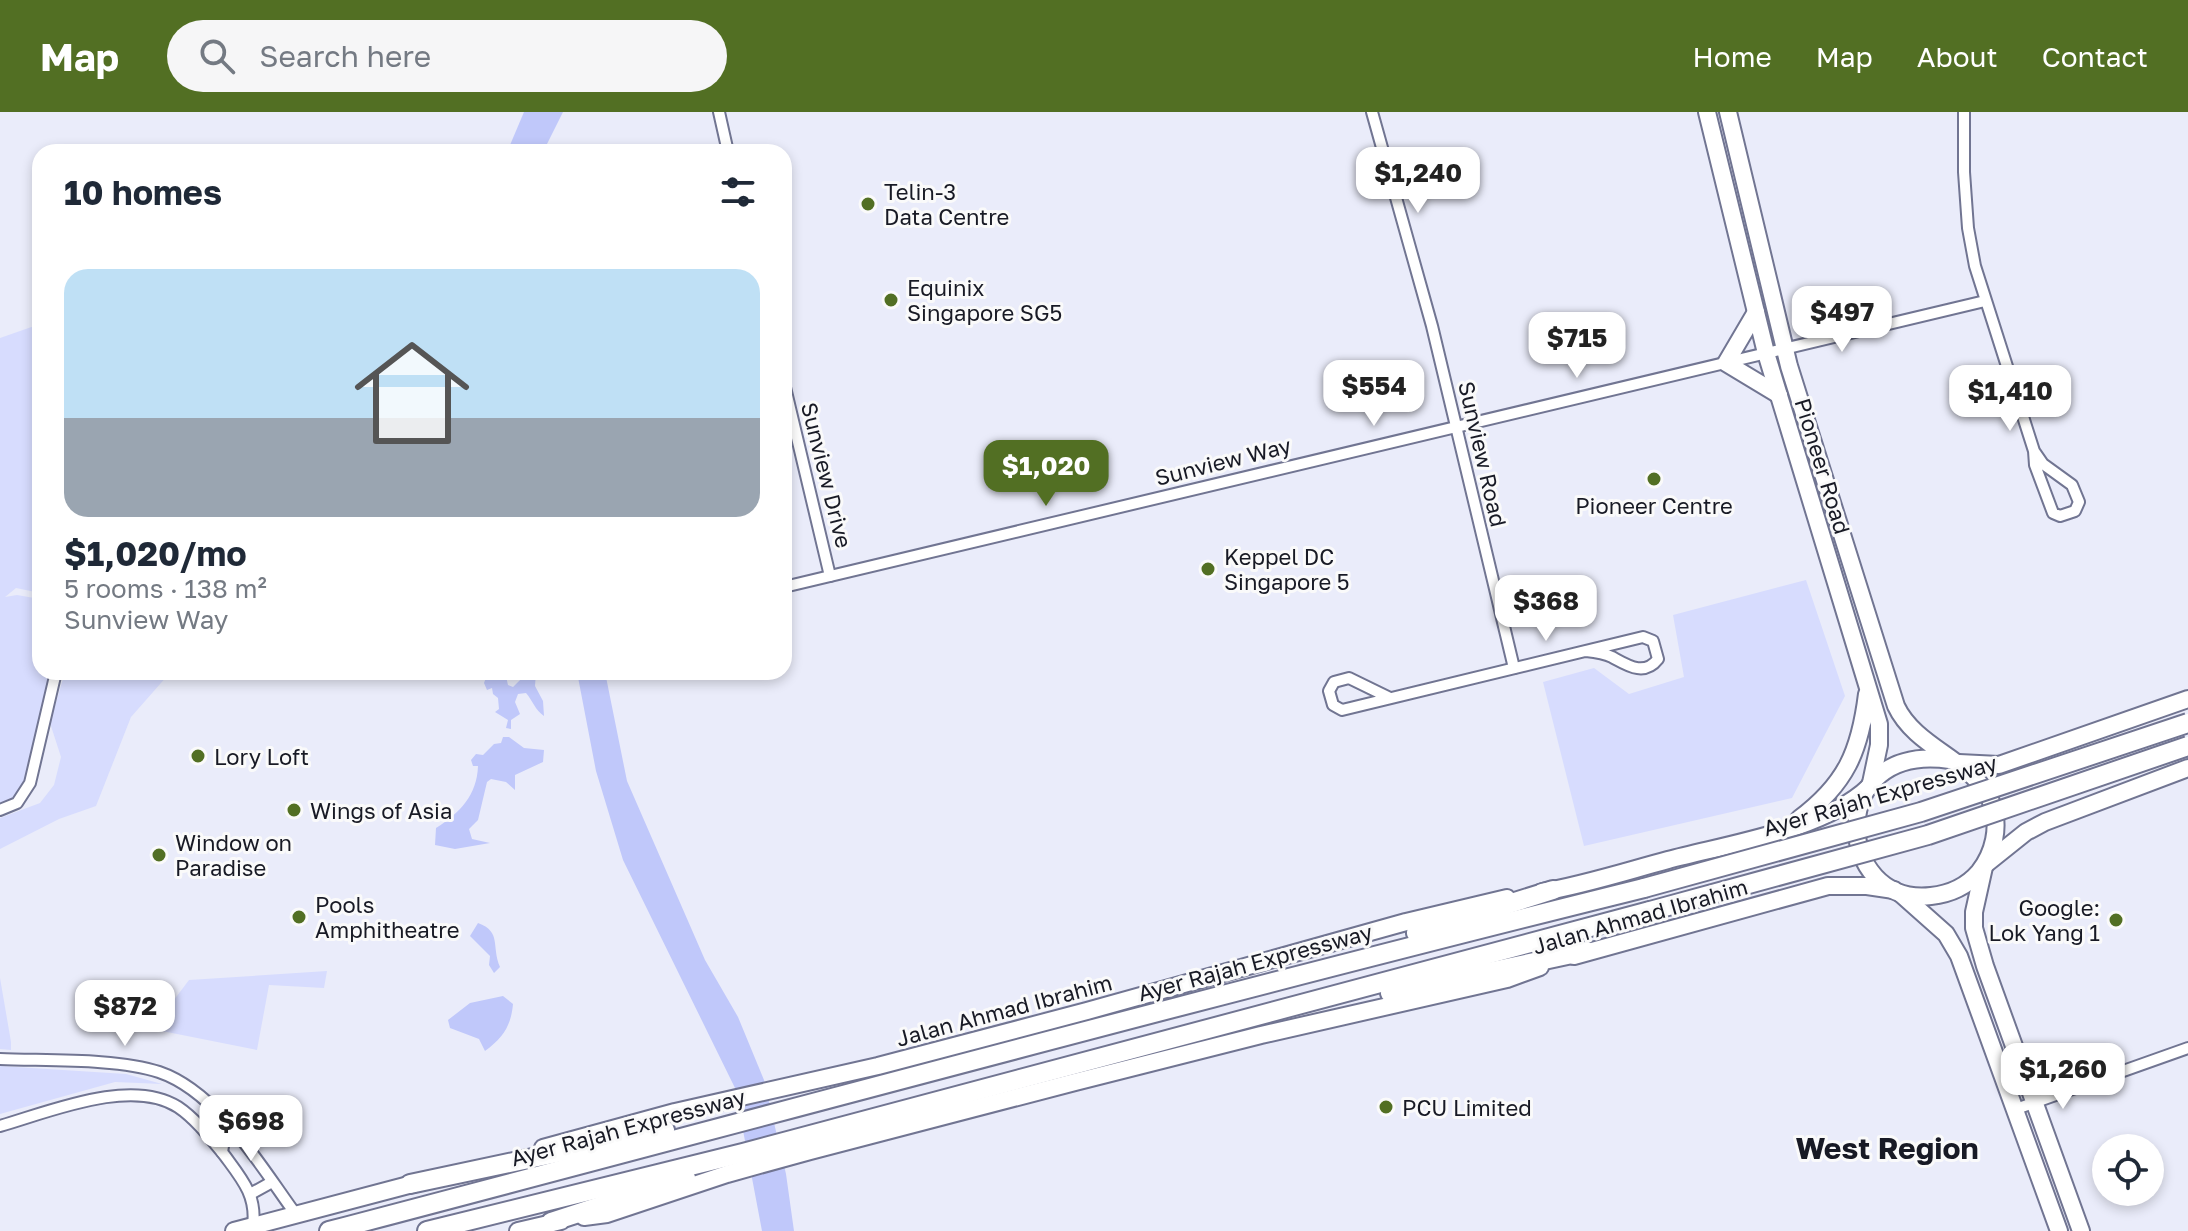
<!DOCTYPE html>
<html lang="en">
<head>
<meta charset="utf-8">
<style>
	:root { --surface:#fff; --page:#f6f6f7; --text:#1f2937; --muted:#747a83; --accent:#526f23 }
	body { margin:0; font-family:"Golos Text",sans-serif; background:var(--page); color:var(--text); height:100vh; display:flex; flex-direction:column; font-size:30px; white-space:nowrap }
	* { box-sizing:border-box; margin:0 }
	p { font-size:26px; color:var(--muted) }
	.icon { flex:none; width:44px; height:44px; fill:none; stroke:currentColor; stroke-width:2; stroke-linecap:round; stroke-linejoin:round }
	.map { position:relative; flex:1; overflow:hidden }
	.drawer { position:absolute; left:32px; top:32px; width:760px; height:536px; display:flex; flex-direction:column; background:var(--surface); border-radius:24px; box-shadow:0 4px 12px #0003 }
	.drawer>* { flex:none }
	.controls { position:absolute; left:2092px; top:1022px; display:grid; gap:16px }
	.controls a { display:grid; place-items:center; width:72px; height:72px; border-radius:50%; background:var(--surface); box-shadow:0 4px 12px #0003; font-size:40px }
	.price { position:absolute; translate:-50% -68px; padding:0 18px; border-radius:16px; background:#fff; color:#222; font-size:26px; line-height:52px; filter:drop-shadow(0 2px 4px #0008) }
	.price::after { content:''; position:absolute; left:50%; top:48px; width:24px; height:18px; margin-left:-12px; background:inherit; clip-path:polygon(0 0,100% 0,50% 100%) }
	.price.on { background:var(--accent); color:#fff }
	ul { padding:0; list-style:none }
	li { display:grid; align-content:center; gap:16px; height:424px; padding:0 32px }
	li span { display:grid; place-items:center; height:248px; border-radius:24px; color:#555 }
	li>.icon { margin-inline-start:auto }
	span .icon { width:144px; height:144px; fill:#fffc; stroke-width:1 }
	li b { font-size:34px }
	h2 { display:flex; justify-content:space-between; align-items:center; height:96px; padding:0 32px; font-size:34px }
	header { display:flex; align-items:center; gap:48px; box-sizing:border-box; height:112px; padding:0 40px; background:var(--accent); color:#fff }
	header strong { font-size:38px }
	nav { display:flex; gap:44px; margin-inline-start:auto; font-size:28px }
	.search { width:560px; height:72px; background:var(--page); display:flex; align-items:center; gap:20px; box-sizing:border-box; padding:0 28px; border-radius:44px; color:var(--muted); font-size:30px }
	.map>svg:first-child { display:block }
	.green { fill:#d7dcfe }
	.water { fill:#c0c8fa }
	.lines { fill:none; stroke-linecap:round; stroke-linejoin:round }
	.minor-casing { stroke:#717592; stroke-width:14 }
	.primary-casing { stroke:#717592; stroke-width:20 }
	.motorway-casing { stroke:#717592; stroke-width:22 }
	.minor { stroke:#fff; stroke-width:10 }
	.primary { stroke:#fff; stroke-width:16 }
	.motorway { stroke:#fff; stroke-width:18 }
	.motorway-bridge-casing { stroke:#717592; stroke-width:22; stroke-linecap:butt }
	.motorway-bridge { stroke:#fff; stroke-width:18 }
	.poi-dot { fill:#526f23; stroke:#fafafa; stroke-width:3 }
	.labels { text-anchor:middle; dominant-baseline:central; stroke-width:6; stroke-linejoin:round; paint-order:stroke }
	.poi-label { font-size:22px; fill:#181a25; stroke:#fafafa; text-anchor:start }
	.street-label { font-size:22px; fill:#181a25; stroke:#fafafa }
	.district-label { font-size:30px; font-weight:bold; fill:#181a25; stroke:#fafafa }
</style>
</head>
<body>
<header>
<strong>Map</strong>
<div class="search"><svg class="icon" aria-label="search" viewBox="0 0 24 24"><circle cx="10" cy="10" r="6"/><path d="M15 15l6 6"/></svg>Search here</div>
<nav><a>Home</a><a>Map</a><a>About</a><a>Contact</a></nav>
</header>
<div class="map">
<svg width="2188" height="1119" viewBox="0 0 2188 1119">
	<rect width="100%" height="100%" fill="#eaecfa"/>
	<g class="green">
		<path d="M40,212V481L16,476L5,485L17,483L40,487V560H60C55,578 48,596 45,614C39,645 41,695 0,702V226Z"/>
		<path d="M1806,468L1845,584L1792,686L1584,734L1543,570L1594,556L1629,582L1684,565L1673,503Z"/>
		<path d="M65,560H185L168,563L131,605L96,694L59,707L0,737V706L40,691L54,673L61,645L50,611Z"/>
		<path d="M327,859L324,876L269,873L257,938L152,917L189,868Z"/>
		<path d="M0,866L11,930V938L0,937Z"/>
		<path d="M0,954L126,962L162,972L115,970L0,1002Z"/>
	</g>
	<g class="water">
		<path d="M524,0H563L543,40H507Z"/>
		<path d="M488,560H505L508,573L513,575L528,560H536L535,574L543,589L544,604C535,598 533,589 526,581L518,582L515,590L520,602L511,608V617L506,616L508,608L495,600L499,597L498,586L493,582L492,576L487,578L484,571Z"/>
		<path d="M577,560H605L627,669L705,848L738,905L764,968L786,1062L794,1119H762L735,976L623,748L596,659Z"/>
		<path d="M503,625H509L524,636L544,638L543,650L515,663V678L506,670L491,667L487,670L478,708L469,717L472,727L490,731L455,737L435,733L436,716C460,701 477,683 478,654H473L471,648L476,642L483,643L494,632L501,631Z"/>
		<path d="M478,811C502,820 491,834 500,855L494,861L489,853L490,844L470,824Z"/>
		<path d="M503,884L513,892C511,914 503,926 485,939L479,927L450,916L448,908L470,891Z"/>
	</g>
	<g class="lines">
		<g class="minor-casing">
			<g id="minor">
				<path d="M719,0L728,40"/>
				<path d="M1372,0L1432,214L1514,556"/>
				<path d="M1964,0V60L1968,116L1975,154L2034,339L2035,353L2053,401L2060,404L2075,399L2079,390L2072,373L2043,352L2034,339"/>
				<path d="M784,271L830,464"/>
				<path d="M784,475L1985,189"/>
				<path d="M1390,586L1349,566L1334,570L1329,579L1333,593L1342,598L1643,525L1653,529L1658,547C1644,565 1627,553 1612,545C1604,541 1595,540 1586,539"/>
				<path d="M0,698L17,691L30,671L56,560"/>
				<path d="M0,947C45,949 117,946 159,960C218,980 261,1055 297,1104"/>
				<path d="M2016,997L2188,936"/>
				<path d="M222,1007L225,1022L222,1040"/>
				<path d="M0,1014C49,1000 131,965 178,995C196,1007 211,1027 225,1044C242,1067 257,1084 253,1114"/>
				<path d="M252,1081L272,1070"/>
			</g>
		</g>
		<g class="primary-casing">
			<g id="primary">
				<path d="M1707,0L1766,241L1879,612V633L1871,671"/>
				<path d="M1728,0L1789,254L1896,594C1916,637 1976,649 1992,692C2000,715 1994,741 1979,760C1967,774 1950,782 1931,784C1834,795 1823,629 1950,648"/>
				<path d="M1756,200L1726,251L1779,283"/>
				<path d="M1959,651L1999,653L2188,587"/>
				<path d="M1799,707C1846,672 1860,639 1867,582"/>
				<path d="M1986,752L2026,720L2045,710L2188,656"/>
				<path d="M1984,755L1974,800V816L1985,854L2081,1119"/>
				<path d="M1542,780C1584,773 1627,759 1668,748C1728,732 1824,718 1869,675"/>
				<path d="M1901,782L1946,822L1959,844L2059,1119"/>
				<path d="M1574,844L1828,774H1867L1894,778"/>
				<path d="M543,1036L675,1000L878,954L1087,899L1406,810L1507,786"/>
				<path d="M584,1105L607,1102L727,1062L810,1039L1075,970L1261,923L1507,867L1540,855"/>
				<path d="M234,1119L420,1070"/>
				<path d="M518,1119L561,1109"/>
			</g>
		</g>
		<g class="motorway-casing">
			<g id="motorway">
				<path d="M1416,821L1553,778"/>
				<path d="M1390,881L1586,839"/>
				<path d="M410,1072L665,1018"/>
				<path d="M551,1110L686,1066"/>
				<path d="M329,1119C767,1004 1204,885 1644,776"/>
				<path d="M427,1119L743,1041L1650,799"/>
			</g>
		</g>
		<use href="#minor" class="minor"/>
		<use href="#primary" class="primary"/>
		<use href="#motorway" class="motorway"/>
		<g class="motorway-bridge-casing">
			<g id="motorway-bridge">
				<path d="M1644,776L1921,700L2188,611"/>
				<path d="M1650,799L1928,723L2188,634"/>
			</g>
		</g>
		<use href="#motorway-bridge" class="motorway-bridge"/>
	</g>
	<g class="poi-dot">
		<circle cx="868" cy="92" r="8"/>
		<circle cx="891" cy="188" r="8"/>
		<circle cx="1654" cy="367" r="8"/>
		<circle cx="1208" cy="457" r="8"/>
		<circle cx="198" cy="644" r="8"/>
		<circle cx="294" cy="698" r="8"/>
		<circle cx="159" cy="743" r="8"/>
		<circle cx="299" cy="805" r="8"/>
		<circle cx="2116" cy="808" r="8"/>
		<circle cx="1386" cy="995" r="8"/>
	</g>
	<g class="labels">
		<g class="poi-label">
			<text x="884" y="79">Telin-3<tspan x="884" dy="25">Data Centre</tspan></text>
			<text x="907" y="175">Equinix<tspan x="907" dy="25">Singapore SG5</tspan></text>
			<text x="1654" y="393" text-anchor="middle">Pioneer Centre</text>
			<text x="1224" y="444">Keppel DC<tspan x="1224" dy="25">Singapore 5</tspan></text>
			<text x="214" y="644">Lory Loft</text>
			<text x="310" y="698">Wings of Asia</text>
			<text x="175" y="730">Window on<tspan x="175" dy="25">Paradise</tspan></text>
			<text x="315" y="792">Pools<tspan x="315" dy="25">Amphitheatre</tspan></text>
			<text x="2100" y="795" text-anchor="end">Google:<tspan x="2100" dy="25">Lok Yang 1</tspan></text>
			<text x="1402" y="995">PCU Limited</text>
		</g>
		<g class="street-label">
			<text transform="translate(1483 342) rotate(77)">Sunview Road</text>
			<text transform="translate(1223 349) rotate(-14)">Sunview Way</text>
			<text transform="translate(1823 354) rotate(73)">Pioneer Road</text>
			<text transform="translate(827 363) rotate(76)">Sunview Drive</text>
			<text transform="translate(1880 683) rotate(-16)">Ayer Rajah Expressway</text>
			<text transform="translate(1640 804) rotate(-16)">Jalan Ahmad Ibrahim</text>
			<text transform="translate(1255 850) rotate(-15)">Ayer Rajah Expressway</text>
			<text transform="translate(1004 898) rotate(-15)">Jalan Ahmad Ibrahim</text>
			<text transform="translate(628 1015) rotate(-15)">Ayer Rajah Expressway</text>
		</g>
		<g class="district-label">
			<text x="1887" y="1036">West Region</text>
		</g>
	</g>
</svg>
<div class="controls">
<a><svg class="icon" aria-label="locate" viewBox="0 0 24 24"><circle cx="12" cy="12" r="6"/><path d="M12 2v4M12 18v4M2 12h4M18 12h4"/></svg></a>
</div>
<b class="price" style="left:1418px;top:103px">$1,240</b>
<b class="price" style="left:1842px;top:242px">$497</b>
<b class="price" style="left:1577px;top:268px">$715</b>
<b class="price" style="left:1374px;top:316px">$554</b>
<b class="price" style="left:2010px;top:321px">$1,410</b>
<b class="price on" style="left:1046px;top:396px">$1,020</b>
<b class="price" style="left:1546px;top:531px">$368</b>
<b class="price" style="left:125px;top:936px">$872</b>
<b class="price" style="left:2063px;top:999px">$1,260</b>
<b class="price" style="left:251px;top:1051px">$698</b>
<section class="drawer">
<h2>10 homes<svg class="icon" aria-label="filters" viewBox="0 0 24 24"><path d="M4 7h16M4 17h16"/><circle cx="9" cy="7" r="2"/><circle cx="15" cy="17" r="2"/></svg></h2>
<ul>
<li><span style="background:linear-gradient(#bfe0f5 60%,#9aa5b1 0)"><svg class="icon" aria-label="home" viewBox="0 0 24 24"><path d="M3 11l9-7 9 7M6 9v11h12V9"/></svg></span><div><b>$1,020/mo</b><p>5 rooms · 138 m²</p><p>Sunview Way</p></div></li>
</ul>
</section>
</div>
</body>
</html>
